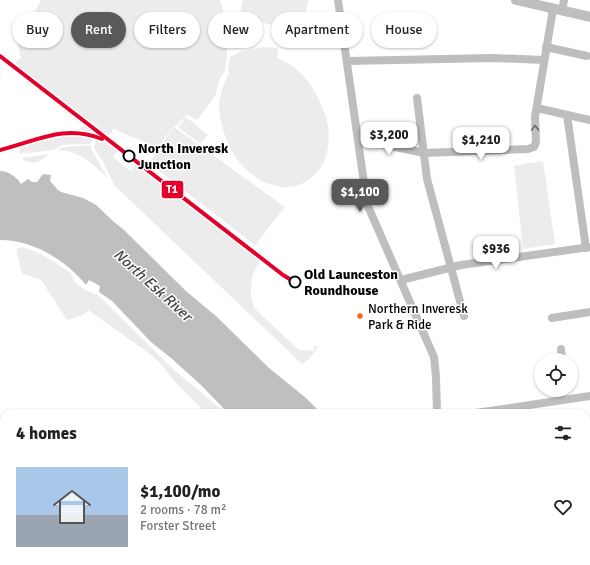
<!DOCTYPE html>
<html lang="en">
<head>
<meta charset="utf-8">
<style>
	:root { --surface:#fff; --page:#f6f6f6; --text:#222; --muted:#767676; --accent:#595959 }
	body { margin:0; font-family:Signika,sans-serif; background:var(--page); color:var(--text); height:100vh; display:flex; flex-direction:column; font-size:15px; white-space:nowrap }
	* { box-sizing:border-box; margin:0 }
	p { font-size:13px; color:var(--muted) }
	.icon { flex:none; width:22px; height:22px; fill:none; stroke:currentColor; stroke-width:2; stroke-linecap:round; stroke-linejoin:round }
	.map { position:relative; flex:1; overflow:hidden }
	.sheet { position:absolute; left:0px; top:409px; width:590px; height:156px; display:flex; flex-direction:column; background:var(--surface); border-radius:12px 12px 0 0; box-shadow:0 1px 3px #0004 }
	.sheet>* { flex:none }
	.top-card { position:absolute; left:12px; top:12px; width:566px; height:36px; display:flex; gap:8px }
	.fabs { position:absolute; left:534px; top:353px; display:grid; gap:8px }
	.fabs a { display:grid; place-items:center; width:44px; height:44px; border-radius:50%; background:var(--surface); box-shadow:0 1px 3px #0004; font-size:20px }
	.price { position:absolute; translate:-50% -34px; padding:0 9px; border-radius:8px; background:#fff; color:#222; font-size:13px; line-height:26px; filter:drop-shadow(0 1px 2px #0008) }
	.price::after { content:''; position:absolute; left:50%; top:24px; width:12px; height:9px; margin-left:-6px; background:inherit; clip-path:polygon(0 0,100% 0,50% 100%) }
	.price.selected { background:var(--accent); color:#fff }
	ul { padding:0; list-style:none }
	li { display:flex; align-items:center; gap:12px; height:100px; padding:0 16px }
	li span { display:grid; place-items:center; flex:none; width:112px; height:80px; border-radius:0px; color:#555 }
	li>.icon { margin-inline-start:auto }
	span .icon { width:48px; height:48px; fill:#fffc; stroke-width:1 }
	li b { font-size:17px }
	h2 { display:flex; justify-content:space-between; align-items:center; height:48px; padding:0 16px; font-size:17px }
	.pill { padding:0 14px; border-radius:18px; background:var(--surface); box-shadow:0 1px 3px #0004; font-size:14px; line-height:36px }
	.pill.selected { background:var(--accent); color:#fff }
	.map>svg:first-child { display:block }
	.green { fill:#ececec }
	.water { fill:#bfbfbf }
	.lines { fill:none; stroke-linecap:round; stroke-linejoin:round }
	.minor { stroke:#bebebe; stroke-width:8 }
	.major { stroke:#bebebe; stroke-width:10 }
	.tram-1-casing { stroke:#fff; stroke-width:7 }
	.tram-1 { stroke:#e4002b; stroke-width:4 }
	.oneway { stroke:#686868 }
	.stop-dot { fill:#fff; stroke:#000; stroke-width:2 }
	.bus-dot { fill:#f26522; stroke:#fff; stroke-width:1.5 }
	.labels { text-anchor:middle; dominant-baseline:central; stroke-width:3; stroke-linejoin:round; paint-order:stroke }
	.bus-label { font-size:13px; fill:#000; stroke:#fff; text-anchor:start }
	.stop-label { font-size:14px; font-weight:bold; fill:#000; stroke:#fff; text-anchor:start }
	.water-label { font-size:15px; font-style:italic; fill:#444; stroke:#fff }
	.line-badge { stroke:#fff; stroke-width:1.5 }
	.badge-label { font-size:11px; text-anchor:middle; font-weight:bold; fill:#fff }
</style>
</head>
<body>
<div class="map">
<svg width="590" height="565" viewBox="0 0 590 565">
	<rect width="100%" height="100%" fill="#fff"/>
	<g class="green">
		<path d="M41,0H220L224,14L236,29L226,35L227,54L225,71L220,78L215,96L197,120L187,115L177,125L174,126L157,148L114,129L108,137L15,64L19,59H21L18,44Z"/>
		<path d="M243,0H308L302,31L239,18Z"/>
		<path d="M263,47L278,48L277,58C303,68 316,90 325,114C330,129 330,144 325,159C322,168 316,174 308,180C283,198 250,179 235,156C226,142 219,122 219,104C220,94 224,82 229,73L228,69L230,57L239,52Z"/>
		<path d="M186,117L208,135L200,144L178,127Z"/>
		<path d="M84,124L96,133L95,136L78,132Z"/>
		<path d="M174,127L285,207L255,245L149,163Z"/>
		<path d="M67,134H77L94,137L90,144L62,145L53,150L38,152L37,150L36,152L30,153L29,151L28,153H25L24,152L20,154L19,146Z"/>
		<path d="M98,134L118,150L113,157L131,171L136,164L260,260L253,274L251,285V296L254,308L299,350L314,351V346H319L309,359L302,364L115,186L103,162L94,148Z"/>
		<path d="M91,145L92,151L108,178C93,164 79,150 57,150L64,147Z"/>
		<path d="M49,154C41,163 31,166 21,158L36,156V158L37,156Z"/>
		<path d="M543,161L555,244L523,249L514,166Z"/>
		<path d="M23,247L41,254L71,273L75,283L86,290L99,296L175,371L226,413H206L175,382L162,365L153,356L88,310L85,314L67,320L41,280L22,273L16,249Z"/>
		<path d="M351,561H389L391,564L390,565H358Z"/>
	</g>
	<g class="water">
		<path d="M0,171C8,171 17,177 21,184L28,179L32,182H37L43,174L51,175L50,181L58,190L61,192L83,198L96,205L113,221L124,230L187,292L216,316L269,368L306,398L321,413H228L201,385L171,358L151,342L112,301L99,292L100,286L89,280L86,285C66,260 33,240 0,240Z"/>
		<path d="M394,561H486L490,565H399Z"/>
	</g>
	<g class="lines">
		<g class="minor">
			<path d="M338,0L367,204L434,357L436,377L437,413"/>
			<path d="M562,11L564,0"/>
			<path d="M546,47L587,56"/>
			<path d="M347,61L494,58L544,60"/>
			<path d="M417,98L427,179L464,316"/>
			<path d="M537,108L590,120"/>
			<path d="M567,115L586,248"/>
			<path d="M358,139L424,153L528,149L534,147L536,142L535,117L553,9"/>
			<path d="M401,280L461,265L590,247"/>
			<path d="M552,318L590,312"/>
			<path d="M561,349L562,360"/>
			<path d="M476,413L590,396"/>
			<path d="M556,561L560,565"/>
		</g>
		<path class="major" d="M516,0L590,17"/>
		<g class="tram-1-casing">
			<g id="tram-1">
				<path d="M0,56L283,275L298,284"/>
				<path d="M0,150C37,141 64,124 102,139"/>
			</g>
		</g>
		<use href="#tram-1" class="tram-1"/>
	</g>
	<defs><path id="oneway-chevron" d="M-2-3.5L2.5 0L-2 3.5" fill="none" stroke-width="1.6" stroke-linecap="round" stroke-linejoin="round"/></defs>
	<use class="oneway" href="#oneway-chevron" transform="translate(535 128) rotate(-92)"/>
	<g class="stop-dot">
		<circle cx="129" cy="156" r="5.5"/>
		<circle cx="295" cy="282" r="5.5"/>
	</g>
	<circle class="bus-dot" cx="360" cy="316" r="3.5"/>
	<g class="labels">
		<g class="bus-label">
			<text x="368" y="309">Northern Inveresk<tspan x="368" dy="16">Park &amp; Ride</tspan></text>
		</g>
		<g class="stop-label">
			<text x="138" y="148">North Inveresk<tspan x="138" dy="16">Junction</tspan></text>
			<text x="304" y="274">Old Launceston<tspan x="304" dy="16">Roundhouse</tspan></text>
		</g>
		<g class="water-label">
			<text transform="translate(153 285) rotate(42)">North Esk River</text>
		</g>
	</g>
	<rect class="line-badge" x="161" y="180" width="23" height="19" rx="4" fill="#e4002b"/>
	<g class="badge-label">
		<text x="172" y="193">T1</text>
	</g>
</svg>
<div class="fabs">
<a><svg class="icon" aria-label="locate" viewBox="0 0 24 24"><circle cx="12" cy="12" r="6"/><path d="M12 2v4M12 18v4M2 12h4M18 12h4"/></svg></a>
</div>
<b class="price" style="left:389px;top:156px">$3,200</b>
<b class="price" style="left:481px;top:161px">$1,210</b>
<b class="price selected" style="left:360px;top:213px">$1,100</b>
<b class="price" style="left:496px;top:270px">$936</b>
<div class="top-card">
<a class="pill">Buy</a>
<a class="pill selected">Rent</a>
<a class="pill">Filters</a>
<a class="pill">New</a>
<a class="pill">Apartment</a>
<a class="pill">House</a>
</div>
<section class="sheet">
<h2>4 homes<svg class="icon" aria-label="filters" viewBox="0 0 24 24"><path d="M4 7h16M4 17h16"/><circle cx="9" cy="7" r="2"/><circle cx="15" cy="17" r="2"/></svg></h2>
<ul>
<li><span style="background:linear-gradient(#a9c7e8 60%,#9aa5b1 0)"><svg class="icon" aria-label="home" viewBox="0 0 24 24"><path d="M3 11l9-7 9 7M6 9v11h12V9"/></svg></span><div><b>$1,100/mo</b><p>2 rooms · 78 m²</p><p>Forster Street</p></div><svg class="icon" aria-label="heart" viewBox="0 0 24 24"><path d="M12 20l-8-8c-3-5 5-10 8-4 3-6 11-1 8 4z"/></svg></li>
</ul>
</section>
</div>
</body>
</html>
